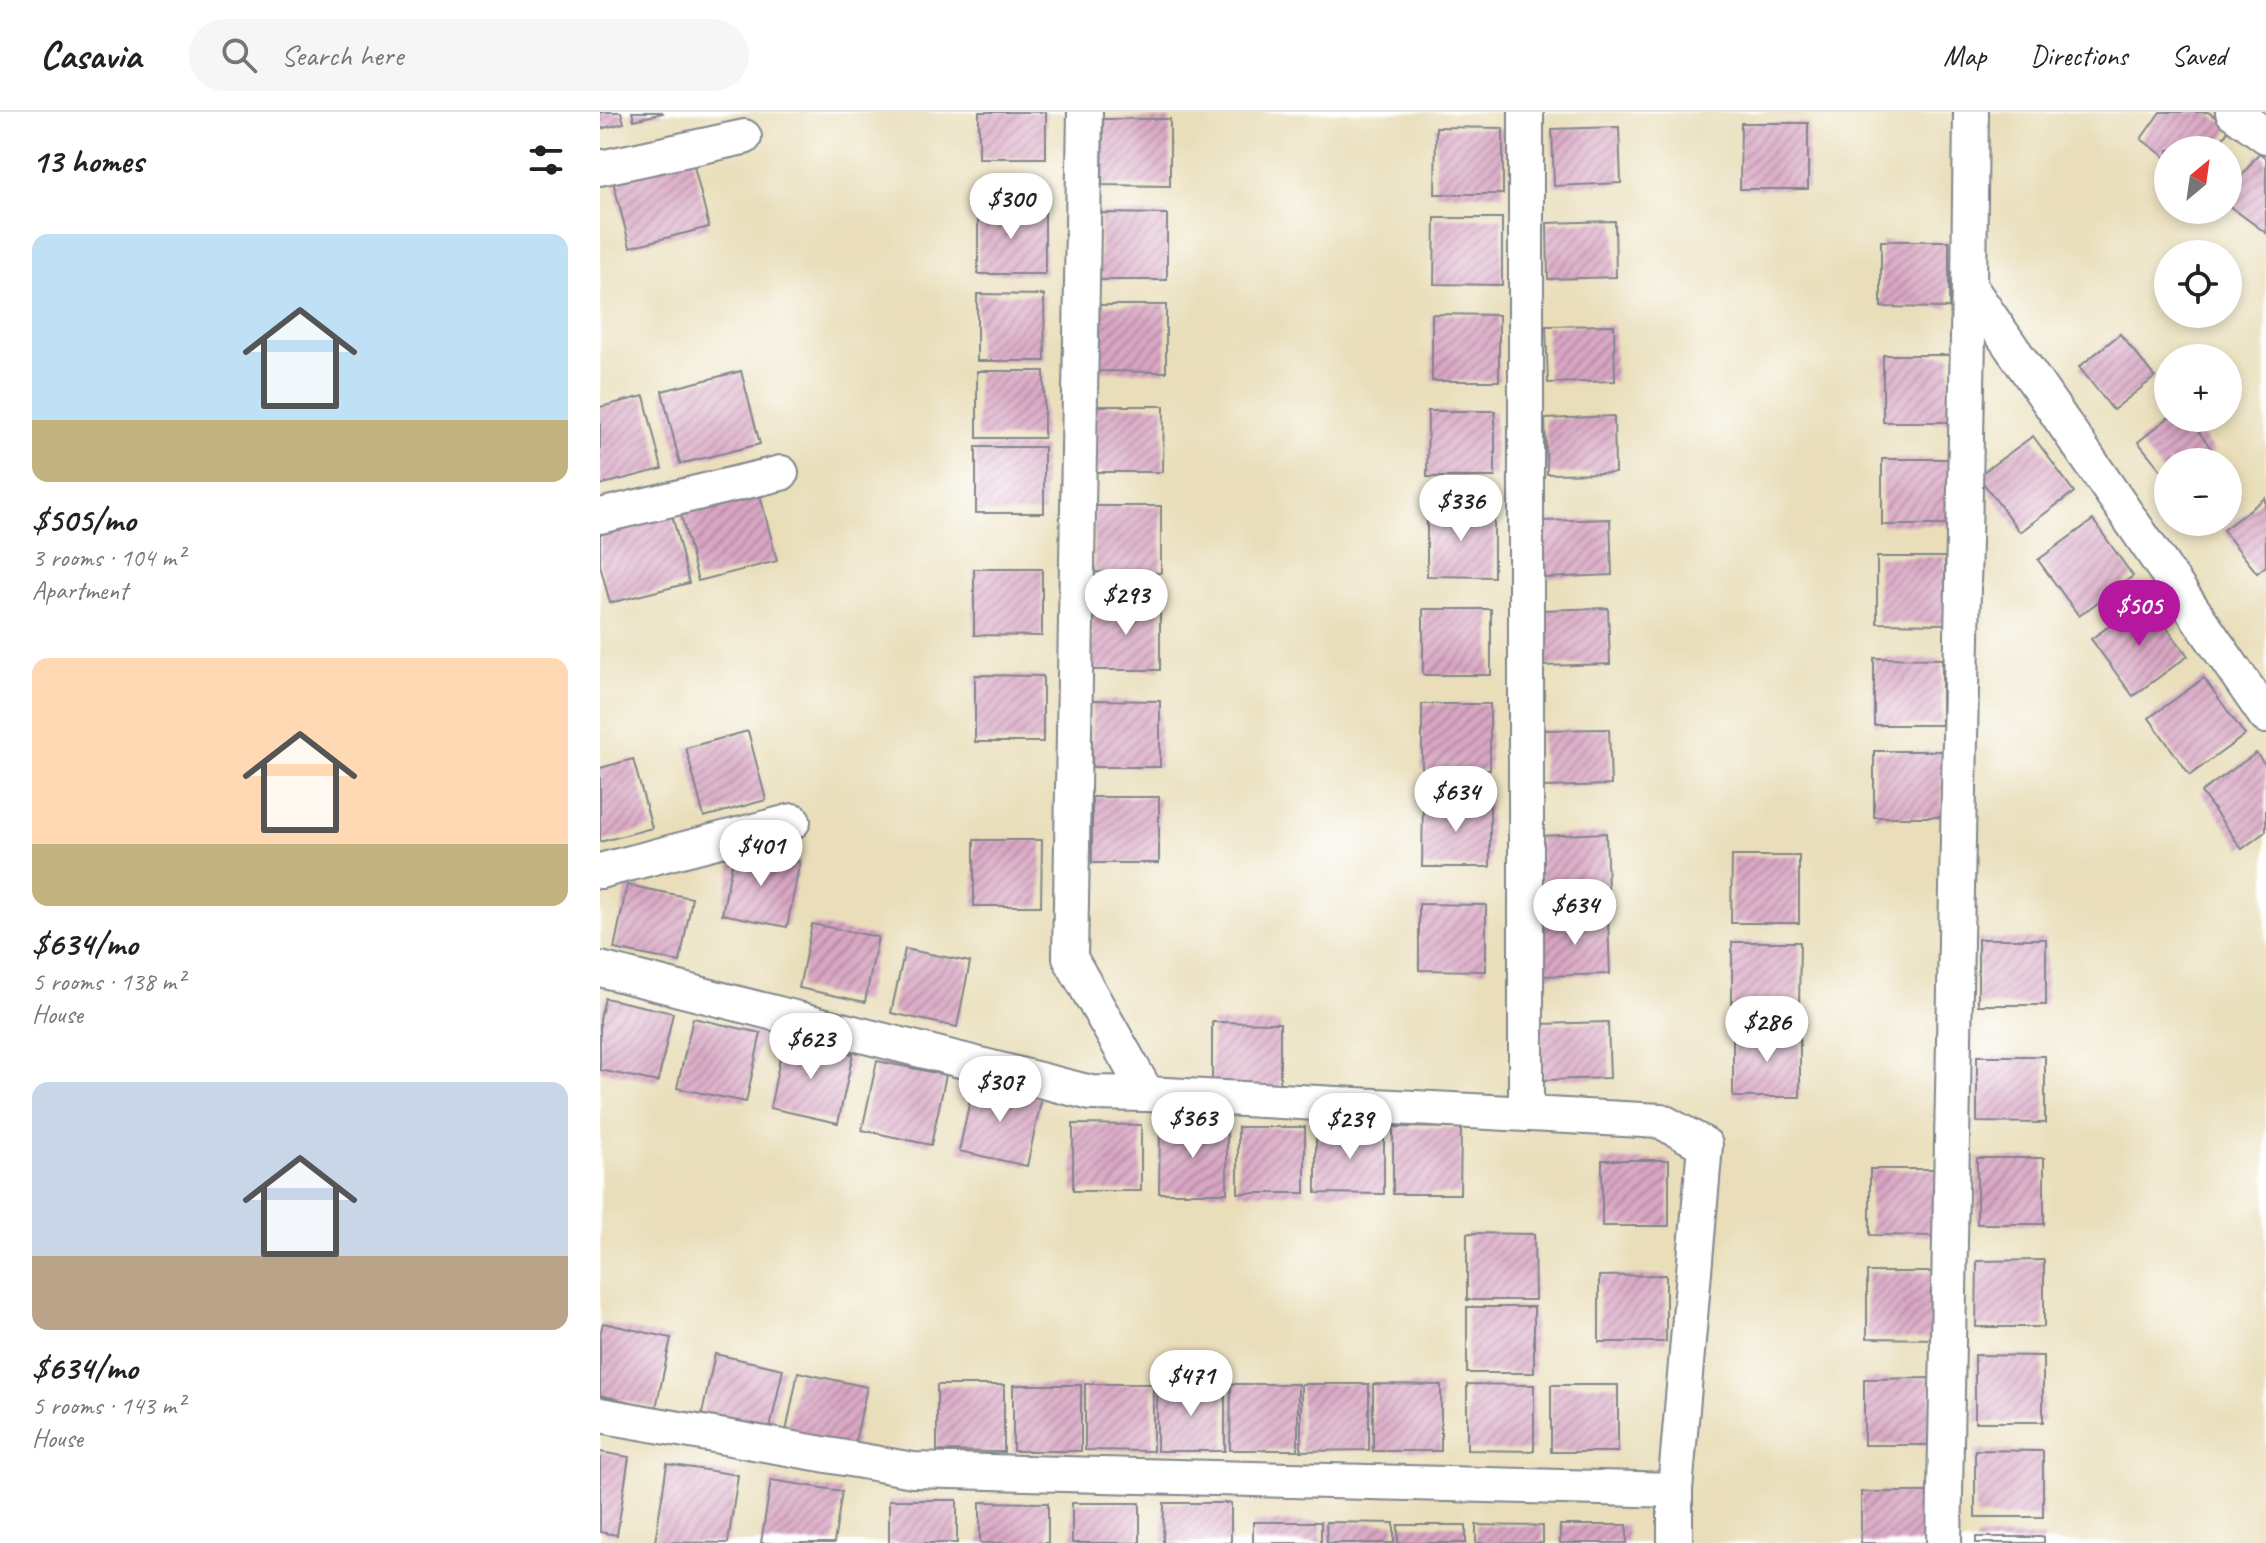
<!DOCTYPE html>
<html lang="en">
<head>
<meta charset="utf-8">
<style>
	:root { --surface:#fff; --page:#f6f6f6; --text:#222; --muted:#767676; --line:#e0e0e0; --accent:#b5179e }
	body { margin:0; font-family:Caveat,sans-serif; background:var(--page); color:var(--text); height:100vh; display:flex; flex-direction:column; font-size:30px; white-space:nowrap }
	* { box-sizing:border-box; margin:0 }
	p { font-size:26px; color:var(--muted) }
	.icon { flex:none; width:44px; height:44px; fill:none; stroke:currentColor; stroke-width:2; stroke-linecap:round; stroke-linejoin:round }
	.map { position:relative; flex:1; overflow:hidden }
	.drawer { display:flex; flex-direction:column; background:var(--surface); width:600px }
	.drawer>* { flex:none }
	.needle { width:52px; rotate:29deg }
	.fabs { position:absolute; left:1554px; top:24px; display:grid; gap:16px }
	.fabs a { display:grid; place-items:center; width:88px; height:88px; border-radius:50%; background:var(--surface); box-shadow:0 4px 12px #0003; font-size:40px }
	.price { position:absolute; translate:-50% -68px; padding:0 18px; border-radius:28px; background:#fff; color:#222; font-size:26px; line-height:52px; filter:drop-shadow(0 2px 4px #0008) }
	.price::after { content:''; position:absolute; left:50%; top:48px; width:24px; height:18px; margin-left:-12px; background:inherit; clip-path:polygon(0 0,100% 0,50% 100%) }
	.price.on { background:var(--accent); color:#fff }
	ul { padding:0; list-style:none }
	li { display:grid; align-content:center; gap:16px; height:424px; padding:0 32px }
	li span { display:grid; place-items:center; height:248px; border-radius:16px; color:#555 }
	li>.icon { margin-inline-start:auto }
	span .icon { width:144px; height:144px; fill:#fffc; stroke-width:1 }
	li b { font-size:34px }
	h2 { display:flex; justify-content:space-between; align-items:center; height:96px; padding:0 32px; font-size:34px }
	header { display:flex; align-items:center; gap:48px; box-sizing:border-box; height:112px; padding:0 40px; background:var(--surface); border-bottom:2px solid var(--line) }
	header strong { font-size:38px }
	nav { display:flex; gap:44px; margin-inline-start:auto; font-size:28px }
	.search { width:560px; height:72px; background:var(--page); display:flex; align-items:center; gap:20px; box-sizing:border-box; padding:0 28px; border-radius:44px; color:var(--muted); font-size:30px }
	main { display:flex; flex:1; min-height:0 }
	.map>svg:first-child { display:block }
	.building { fill:url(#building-hatch) }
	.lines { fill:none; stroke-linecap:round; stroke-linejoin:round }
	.street-casing { stroke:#82868c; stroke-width:38 }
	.street { stroke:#fff; stroke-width:34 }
</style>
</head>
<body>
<header>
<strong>Casavia</strong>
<div class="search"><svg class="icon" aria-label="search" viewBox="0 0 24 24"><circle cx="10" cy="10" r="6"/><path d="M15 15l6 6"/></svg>Search here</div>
<nav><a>Map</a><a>Directions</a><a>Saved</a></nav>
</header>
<main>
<section class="drawer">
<h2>13 homes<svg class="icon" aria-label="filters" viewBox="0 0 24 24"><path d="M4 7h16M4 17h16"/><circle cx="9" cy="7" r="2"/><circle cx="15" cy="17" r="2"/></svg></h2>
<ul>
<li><span style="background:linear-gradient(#bfe0f5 75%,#c2b280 0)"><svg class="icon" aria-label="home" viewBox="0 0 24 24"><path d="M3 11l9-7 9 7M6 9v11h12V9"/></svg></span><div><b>$505/mo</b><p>3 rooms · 104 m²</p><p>Apartment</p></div></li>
<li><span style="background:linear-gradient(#ffd9b3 75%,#c2b280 0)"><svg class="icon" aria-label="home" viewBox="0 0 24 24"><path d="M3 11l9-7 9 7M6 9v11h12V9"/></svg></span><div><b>$634/mo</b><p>5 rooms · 138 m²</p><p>House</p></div></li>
<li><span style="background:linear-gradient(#c9d6e8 70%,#b9a48a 0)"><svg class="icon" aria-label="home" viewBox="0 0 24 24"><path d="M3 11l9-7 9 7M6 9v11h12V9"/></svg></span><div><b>$634/mo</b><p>5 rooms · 143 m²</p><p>House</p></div></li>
</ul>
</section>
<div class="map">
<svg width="1666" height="1431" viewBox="0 0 1666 1431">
	<defs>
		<pattern id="building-hatch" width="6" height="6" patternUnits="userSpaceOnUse" patternTransform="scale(2)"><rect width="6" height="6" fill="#d9a6c2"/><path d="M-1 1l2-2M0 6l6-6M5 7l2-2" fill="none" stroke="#af88a1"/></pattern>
	</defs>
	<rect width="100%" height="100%" fill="#fff"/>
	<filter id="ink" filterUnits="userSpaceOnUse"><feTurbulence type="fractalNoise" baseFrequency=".0125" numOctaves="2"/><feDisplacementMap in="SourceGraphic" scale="16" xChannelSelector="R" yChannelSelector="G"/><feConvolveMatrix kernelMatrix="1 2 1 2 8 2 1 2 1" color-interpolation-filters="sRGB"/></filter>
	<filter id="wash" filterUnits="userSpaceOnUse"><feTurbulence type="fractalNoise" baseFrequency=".006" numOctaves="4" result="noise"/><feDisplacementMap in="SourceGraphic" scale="32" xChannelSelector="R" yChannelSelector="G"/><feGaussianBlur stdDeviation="1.8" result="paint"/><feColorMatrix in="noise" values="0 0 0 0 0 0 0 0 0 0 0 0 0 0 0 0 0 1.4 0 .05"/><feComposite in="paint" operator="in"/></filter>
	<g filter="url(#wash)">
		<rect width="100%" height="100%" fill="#e9deb9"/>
		<g id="blocks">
			<g class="building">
				<path d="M0,0H21L24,11L0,17Z"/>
				<path d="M32,0H62L63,1L34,8Z"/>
				<rect x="379" y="0" width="67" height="46"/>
				<path d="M1560,0H1608L1630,16L1614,38H1568V47L1541,27Z"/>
				<path d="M503,7H570V74L502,73Z"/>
				<path d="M1141,11H1208V77H1140Z"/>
				<path d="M836,15L903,16V82H835Z"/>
				<path d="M1019,15L1021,71L954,74L952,17Z"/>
				<path d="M1659,41L1666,46V121L1628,93V82Z"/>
				<path d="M91,42L109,115L30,135L11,61Z"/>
				<path d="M378,95L445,96V162H378Z"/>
				<path d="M500,101L567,102V168H500Z"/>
				<path d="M835,106H902V173L834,172Z"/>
				<path d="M1015,109L1016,165L948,167L947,111Z"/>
				<path d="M1281,129H1349V196L1281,195Z"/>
				<path d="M377,182L444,183L445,249H377Z"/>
				<path d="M498,193H566V260L498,259Z"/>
				<path d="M832,202L899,203V269H832Z"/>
				<path d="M1014,213L1015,269L948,271L946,214Z"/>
				<path d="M1520,222L1555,265L1513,298L1479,255Z"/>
				<rect x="1283" y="243" width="67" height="67"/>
				<path d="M141,259L160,332L80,352L62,279Z"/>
				<rect x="377" y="259" width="67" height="67"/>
				<path d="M44,284L62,357L0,373V295Z"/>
				<path d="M496,294H564L563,360H496Z"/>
				<path d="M828,299H895V365H827Z"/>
				<path d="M1014,304L1015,361L947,362L945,307Z"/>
				<path d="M1568,306H1588L1614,340L1601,350H1568V367L1538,330Z"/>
				<path d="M1433,324L1474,380L1420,420L1378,364Z"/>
				<rect x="376" y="335" width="68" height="66"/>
				<path d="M1282,347H1349L1350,413H1282Z"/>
				<path d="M158,375L177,449L98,469L79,395Z"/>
				<path d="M1665,386L1666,454L1657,461L1623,418Z"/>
				<path d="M494,394H561V461L494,460Z"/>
				<path d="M71,398L89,471L10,491L0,453V416Z"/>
				<path d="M827,398H894V465L827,464Z"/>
				<path d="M1010,407L1012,463L944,466L942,409Z"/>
				<path d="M1493,408L1533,464L1479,504L1438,448Z"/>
				<path d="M1277,445H1345V512L1277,511Z"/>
				<path d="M374,457H442V524L374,523Z"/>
				<path d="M1546,488L1588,544L1533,584L1491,527Z"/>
				<path d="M492,491L560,492V558H492Z"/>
				<path d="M1008,496L1010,552L943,554L941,498Z"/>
				<rect x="823" y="497" width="68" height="66"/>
				<path d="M1274,546L1342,547V613H1274Z"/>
				<path d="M375,563L443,564V630H375Z"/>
				<path d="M1604,566L1645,623L1590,663L1549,606Z"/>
				<path d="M492,588L560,589V655H492Z"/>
				<rect x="822" y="592" width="68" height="66"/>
				<path d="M1009,617L1011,673L943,675L941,618Z"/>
				<path d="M148,619L166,688L104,705L86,636Z"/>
				<rect x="1274" y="639" width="68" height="66"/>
				<path d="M1656,641L1666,654V719L1642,737L1601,680Z"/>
				<path d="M33,647L52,716L0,730V656Z"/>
				<rect x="492" y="685" width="67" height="66"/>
				<path d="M823,688H890V755H822Z"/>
				<path d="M1006,721L1008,777L941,779L939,724Z"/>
				<path d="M374,728H442L441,794H374Z"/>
				<path d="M135,737L200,750L187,815L122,802Z"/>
				<path d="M1132,744H1199V811H1131Z"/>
				<path d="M27,773L92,786L80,850L14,837Z"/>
				<path d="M819,792L886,793V859L819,858Z"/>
				<path d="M1008,806L1010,862L942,864L940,808Z"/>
				<path d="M212,812L278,825L265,890L199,876Z"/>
				<rect x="1378" y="827" width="68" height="66"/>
				<path d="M1132,830H1200L1199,896H1132Z"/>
				<path d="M305,837L370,850L357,915L291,901Z"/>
				<path d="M5,886L73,901L58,970L0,958V907Z"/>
				<path d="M93,906L161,921L146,990L77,976Z"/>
				<path d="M612,910L680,911V977H612Z"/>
				<path d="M1008,910L1010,966L943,968L941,912Z"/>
				<path d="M1200,918V985H1133V919Z"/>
				<path d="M184,927L253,942L238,1011L170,996Z"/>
				<path d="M1377,944H1445V1011L1377,1010Z"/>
				<path d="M277,949L346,963L331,1033L262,1018Z"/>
				<path d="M374,970L442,985L427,1054L359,1039Z"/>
				<path d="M473,1012L541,1013V1079H473Z"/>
				<path d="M560,1014H627V1081H559Z"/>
				<rect x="638" y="1015" width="67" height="66"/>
				<path d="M793,1015L861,1016L860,1082H793Z"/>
				<path d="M716,1016H784V1082L716,1081Z"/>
				<rect x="1377" y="1046" width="67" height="66"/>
				<rect x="1002" y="1048" width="67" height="66"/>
				<path d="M1270,1057H1338V1124L1270,1123Z"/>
				<path d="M867,1121L934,1122L935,1188H867Z"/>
				<path d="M1444,1148V1215H1376L1377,1149Z"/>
				<path d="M1267,1160H1334V1227L1267,1226Z"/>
				<path d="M1066,1163V1230H999V1164Z"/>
				<rect x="867" y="1195" width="67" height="66"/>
				<path d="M3,1211L71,1226L56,1296L0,1283V1223Z"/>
				<path d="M115,1242L183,1257L168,1326L100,1311Z"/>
				<path d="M1375,1243L1443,1244V1310H1375Z"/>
				<path d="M198,1260L267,1275L252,1344L184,1330Z"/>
				<path d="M1331,1266V1333H1264V1267Z"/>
				<path d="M485,1272H553V1339L485,1338Z"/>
				<rect x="557" y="1272" width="68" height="67"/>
				<path d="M631,1272H698V1338H630Z"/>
				<path d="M701,1272H769V1338L701,1339Z"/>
				<path d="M773,1272L841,1273V1339H773Z"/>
				<path d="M867,1272L934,1273V1339L867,1338Z"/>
				<path d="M337,1273H404V1340L337,1339Z"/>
				<rect x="413" y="1273" width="68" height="66"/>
				<rect x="951" y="1273" width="67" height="67"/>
				<path d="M1375,1338L1443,1339V1405H1375Z"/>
				<path d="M0,1340L29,1345L17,1423L0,1420Z"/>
				<path d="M67,1352L138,1363L128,1431L55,1430Z"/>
				<path d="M171,1368L242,1379L234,1431H161Z"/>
				<rect x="1261" y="1380" width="67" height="51"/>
				<rect x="289" y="1388" width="68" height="43"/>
				<path d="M380,1390L448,1391V1431H380Z"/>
				<rect x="472" y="1391" width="68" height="40"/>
				<path d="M564,1391H631V1431H563Z"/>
				<rect x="653" y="1410" width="68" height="21"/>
				<path d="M726,1410L794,1411V1431H727Z"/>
				<rect x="798" y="1413" width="68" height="18"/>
				<path d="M876,1413L943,1414V1431H876Z"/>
				<rect x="960" y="1413" width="67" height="18"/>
				<rect x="1376" y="1425" width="68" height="6"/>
			</g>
		</g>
	</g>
	<g filter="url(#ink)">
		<use href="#blocks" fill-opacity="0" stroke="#82868c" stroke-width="2"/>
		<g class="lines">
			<g class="street-casing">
				<g id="street">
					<path d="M485,0L470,846L547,982L1061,1009L1105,1033L1075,1378V1431"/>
					<path d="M1633,0L1666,24"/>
					<path d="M0,56L144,25"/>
					<path d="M1369,174L1666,604"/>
					<path d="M0,404L181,361"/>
					<path d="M0,759L193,709"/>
					<path d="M0,857L491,981L547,982"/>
					<path d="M926,1002V0"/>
					<path d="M0,1303L313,1358L1075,1378"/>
					<path d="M1344,1431L1369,174L1371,0"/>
				</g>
			</g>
			<use href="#street" class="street"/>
		</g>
	</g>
</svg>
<div class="fabs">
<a><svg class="needle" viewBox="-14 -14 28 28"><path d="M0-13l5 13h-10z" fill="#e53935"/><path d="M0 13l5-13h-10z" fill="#767676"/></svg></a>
<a><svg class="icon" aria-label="locate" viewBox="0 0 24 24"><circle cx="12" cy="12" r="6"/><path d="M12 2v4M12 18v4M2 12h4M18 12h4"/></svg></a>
<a>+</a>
<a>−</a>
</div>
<b class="price" style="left:411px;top:129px">$300</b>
<b class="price" style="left:861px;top:431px">$336</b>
<b class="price" style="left:526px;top:525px">$293</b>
<b class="price on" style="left:1539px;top:536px">$505</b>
<b class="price" style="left:856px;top:722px">$634</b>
<b class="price" style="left:161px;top:776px">$401</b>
<b class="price" style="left:975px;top:835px">$634</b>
<b class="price" style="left:1167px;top:952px">$286</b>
<b class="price" style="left:211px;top:969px">$623</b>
<b class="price" style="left:400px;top:1012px">$307</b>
<b class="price" style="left:593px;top:1048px">$363</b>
<b class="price" style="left:750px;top:1049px">$239</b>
<b class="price" style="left:591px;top:1306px">$471</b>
</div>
</main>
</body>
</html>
